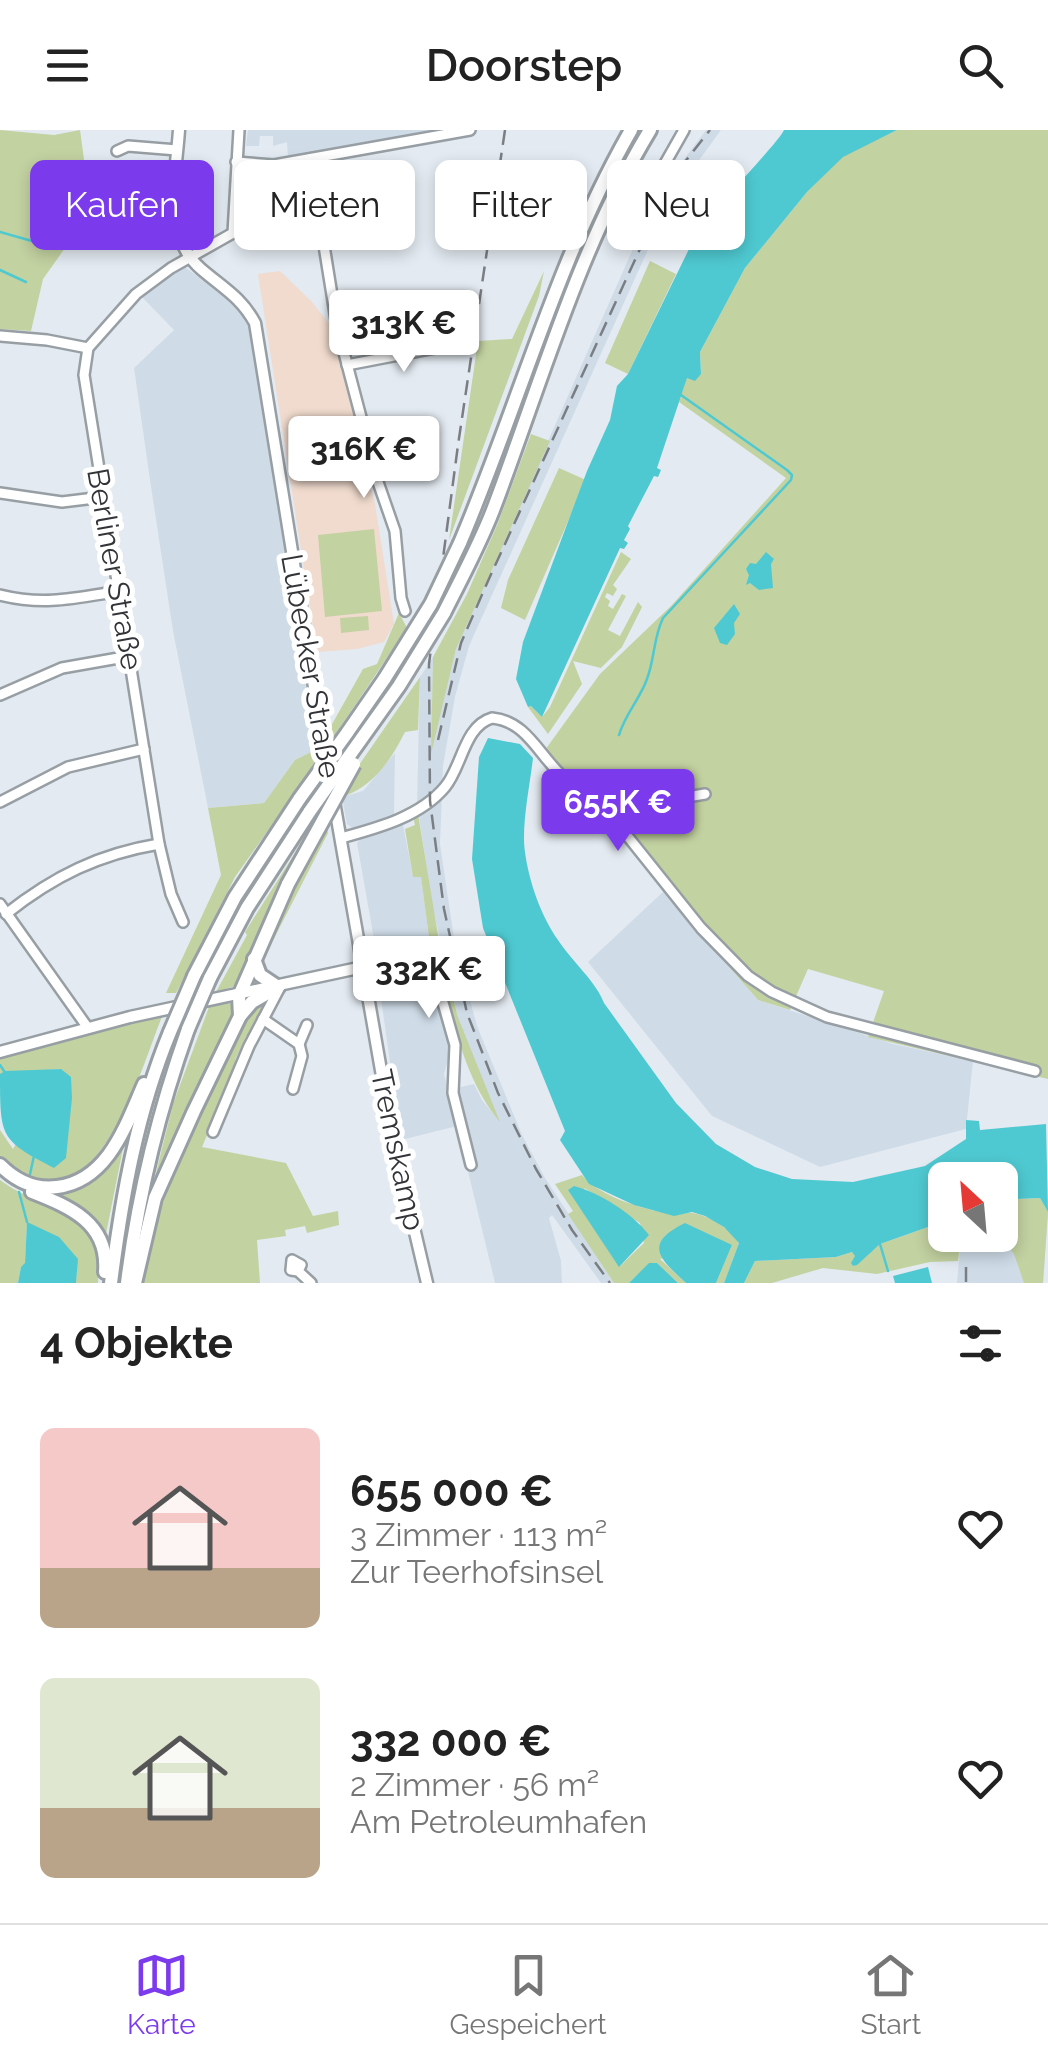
<!DOCTYPE html>
<html lang="de">
<head>
<meta charset="utf-8">
<style>
	:root { --surface:#fff; --page:#f2f2f2; --text:#222; --muted:#767676; --line:#e0e0e0; --accent:#7c3aed }
	body { margin:0; font-family:Raleway,sans-serif; background:var(--page); color:var(--text); height:100vh; display:flex; flex-direction:column; font-size:38px; white-space:nowrap }
	* { box-sizing:border-box; margin:0 }
	p { font-size:32px; color:var(--muted) }
	.icon { flex:none; width:55px; height:55px; fill:none; stroke:currentColor; stroke-width:2; stroke-linecap:round; stroke-linejoin:round }
	.map { position:relative; height:1153px; overflow:hidden }
	.sheet { display:flex; flex-direction:column; background:var(--surface); flex:1 }
	.sheet>* { flex:none }
	.banner { position:absolute; left:30px; top:30px; width:990px; height:90px; display:flex; gap:20px }
	.needle { width:65px; rotate:334deg }
	.tools { position:absolute; left:928px; top:1032px; display:grid; gap:20px }
	.tools a { display:grid; place-items:center; width:90px; height:90px; border-radius:15px; background:var(--surface); box-shadow:0 5px 15px #0003; font-size:50px }
	.price { position:absolute; translate:-50% -85px; padding:0 22px; border-radius:10px; background:#fff; color:#222; font-size:32px; line-height:65px; filter:drop-shadow(0 2px 5px #0008) }
	.price::after { content:''; position:absolute; left:50%; top:60px; width:30px; height:22px; margin-left:-15px; background:inherit; clip-path:polygon(0 0,100% 0,50% 100%) }
	.price.current { background:var(--accent); color:#fff }
	ul { padding:0; list-style:none }
	li { display:flex; align-items:center; gap:30px; height:250px; padding:0 40px }
	li span { display:grid; place-items:center; flex:none; width:280px; height:200px; border-radius:15px; color:#555 }
	li>.icon { margin-inline-start:auto }
	span .icon { width:120px; height:120px; fill:#fffc; stroke-width:1 }
	li b { font-size:42px }
	h2 { display:flex; justify-content:space-between; align-items:center; height:120px; padding:0 40px; font-size:42px }
	.chip { padding:0 35px; border-radius:15px; background:var(--surface); box-shadow:0 5px 15px #0003; font-size:35px; line-height:90px }
	.chip.current { background:var(--accent); color:#fff }
	header { display:flex; justify-content:space-between; align-items:center; height:130px; padding:0 40px; background:var(--surface); font-size:45px; font-weight:600 }
	.dock { display:flex; justify-content:space-around; align-items:center; height:140px; border-top:2px solid var(--line); background:var(--surface); font-size:28px; color:var(--muted) }
	.dock a { display:grid; justify-items:center; gap:5px }
	.dock .current { color:var(--accent) }
	.map>svg:first-child { display:block }
	.built { fill:#cfdce8 }
	.education { fill:#f1dbce }
	.green { fill:#c3d2a1; fill-rule:evenodd }
	.water { fill:#4fc9d1 }
	.lines { fill:none; stroke-linecap:round; stroke-linejoin:round }
	.stream { stroke:#4fc9d1; stroke-width:2.5 }
	.minor-casing { stroke:#989fa4; stroke-width:14 }
	.major-casing { stroke:#989fa4; stroke-width:15 }
	.highway-casing { stroke:#989fa4; stroke-width:18 }
	.minor { stroke:#fff; stroke-width:9 }
	.major { stroke:#fff; stroke-width:10 }
	.highway { stroke:#fff; stroke-width:12 }
	.rail { stroke:#7a7e83; stroke-width:2.5; stroke-dasharray:15 8; stroke-linecap:butt }
	.highway-bridge-casing { stroke:#989fa4; stroke-width:18; stroke-linecap:butt }
	.highway-bridge { stroke:#fff; stroke-width:12 }
	.labels { text-anchor:middle; dominant-baseline:central; stroke-width:10; stroke-linejoin:round; paint-order:stroke }
	.street-label { font-size:30px; fill:#323437; stroke:#fff }
</style>
</head>
<body>
<header><svg class="icon" aria-label="menu" viewBox="0 0 24 24"><path d="M4 6h16M4 12h16M4 18h16"/></svg>Doorstep<svg class="icon" aria-label="search" viewBox="0 0 24 24"><circle cx="10" cy="10" r="6"/><path d="M15 15l6 6"/></svg></header>
<div class="map">
<svg width="1048" height="1153" viewBox="0 0 1048 1153">
	<rect width="100%" height="100%" fill="#e3eaf1"/>
	<g class="built">
		<path d="M248,0H450L288,28L287,12L273,16V6H260L259,16H246Z"/>
		<path d="M706,0H721L676,62L646,124L469,516L455,567L443,636L440,714L455,815L477,896L522,1005L545,1048L614,1153H601L552,1085L549,1088L561,1131L562,1153H495L457,996L401,1010L378,847L388,835L420,829L431,835L452,917L444,944L448,960L474,954L482,970L497,988L458,887L433,778L417,674L420,547L433,527L432,616L456,519L632,121L664,56Z"/>
		<path d="M185,137L231,172L250,194L314,609L313,621L295,630L264,673L208,678L173,501L150,350L134,238L174,200L140,165L175,139Z"/>
		<path d="M395,623L394,685L352,698L347,694L342,667L363,661Z"/>
		<path d="M403,695L413,746H421L430,815L384,822L375,815L357,713L361,708Z"/>
		<path d="M664,761L758,870L893,914L973,931L966,999L820,1037L712,986L588,832Z"/>
		<path d="M1000,1073L1048,1082L1043,1153H957L961,1105H1000Z"/>
	</g>
	<path class="education" d="M280,141L311,171L332,197L375,374L394,494L384,512L357,519L317,522L258,144Z"/>
	<g class="green">
		<path d="M0,0L54,5L80,0L86,44L65,118L43,149L31,201L0,199Z"/>
		<path d="M897,0H1048V949L868,907L884,861L808,839L790,880L758,870L675,775L681,768L620,686L619,661L573,647L545,620L600,544L671,476L786,348L679,272L687,247L701,244L700,222L745,138L807,62L843,26Z"/>
		<path d="M650,131L676,144L628,244L605,233Z"/>
		<path d="M544,141L539,166L449,410L478,211L512,209Z"/>
		<path d="M531,304L550,311L456,519L431,624L433,527L467,464L498,393Z"/>
		<path d="M559,338L586,350L525,490L501,478L508,450Z"/>
		<path d="M374,399L382,481L325,487L318,405Z"/>
		<path d="M621,422L631,429L613,455L617,459L613,466L607,463L605,467L610,471L608,476L613,479L622,464L626,466L608,500L620,506L638,472L642,477L622,517L601,538L573,531L582,554L548,604L528,577L531,576L542,587L550,577Z"/>
		<path d="M399,483L407,498L333,608L331,596L363,539L377,534Z"/>
		<path d="M368,486L369,500L341,503L340,488Z"/>
		<path d="M420,547L418,600L405,602C391,630 373,657 342,667L341,661Z"/>
		<path d="M313,621L315,634L235,747L176,863H166L221,745L208,678L264,673L295,630Z"/>
		<path d="M418,684L441,823L458,887L500,992C463,948 452,886 438,831L431,822L421,747H413L405,699L415,695L413,687Z"/>
		<path d="M325,689L328,703L263,830L316,706Z"/>
		<path d="M307,704L238,855L216,862L247,805L245,802Z"/>
		<path d="M266,871L252,904L246,906L235,930L237,935L202,1017L286,1033L313,1086L338,1081L339,1095L307,1103L305,1096L285,1100L286,1106L257,1110L260,1153H142L156,1090L176,1039L243,893L254,875Z"/>
		<path d="M232,873L237,884L151,1063L173,974L209,877Z"/>
		<path d="M163,884C143,933 106,1070 34,1052C23,1049 10,1038 0,1032V1000L13,1019L60,939L0,944V928Z"/>
		<path d="M126,1003L105,1109L45,1062L66,1060Z"/>
		<path d="M582,1045C602,1068 641,1078 670,1084C678,1086 686,1082 693,1083C710,1086 731,1099 739,1113L724,1153H716L732,1115L660,1129L686,1153H678L657,1133L649,1134L629,1153H614L568,1084L573,1081L555,1054ZM584,1058L640,1093L644,1113L620,1136Z"/>
		<path d="M0,1050C47,1085 104,1075 98,1153H76L77,1128L27,1094L25,1134L21,1137L18,1153H0Z"/>
		<path d="M1040,1068L1048,1082L1043,1153H1024L1014,1124L1001,1107L979,1105H1000V1073L1014,1069Z"/>
		<path d="M945,1091V1105H961L958,1131L930,1132L877,1144L823,1138L772,1153H744L755,1131L836,1127L852,1122L856,1125L854,1136L880,1114Z"/>
	</g>
	<g class="water">
		<path d="M784,0H897L843,27L807,62L745,138L700,222L701,244L695,251L687,248L657,338L661,340L658,347L654,346L628,396L630,399L624,410L628,413L624,419L620,418L542,587L531,576L528,577L516,549L523,512L587,341L610,290L617,256L628,244L690,117L716,87L715,80C727,66 780,10 784,0Z"/>
		<path d="M766,422L774,429L771,434L773,458L759,460L750,453L746,455L749,445L746,439L750,433L756,434Z"/>
		<path d="M734,474L740,484L734,493L735,504L727,515L720,513L714,498Z"/>
		<path d="M488,608L520,614L533,628C530,655 521,696 525,722C529,752 541,786 558,810C572,831 597,853 604,873L676,973L716,1014L755,1037L792,1049L853,1052L925,1036L966,1009V990L979,991L980,1000L1046,994L1048,1082L1040,1068L1014,1069L1000,1073V1050H945V1091L880,1114L857,1135L853,1136L851,1133L855,1126L852,1122L836,1127L755,1131L744,1153H724L739,1113L724,1097L705,1086L692,1082L674,1086L634,1075L589,1054L560,1010L565,1001L483,798L472,729L479,627Z"/>
		<path d="M61,939L71,947L72,968L66,1028L54,1038C0,1010 0,1008 0,944L5,941Z"/>
		<path d="M574,1056C600,1063 632,1083 649,1105L619,1137L568,1060Z"/>
		<path d="M27,1092L59,1107L78,1129L76,1153H18L21,1137L25,1133Z"/>
		<path d="M685,1093L732,1115L716,1153H686C660,1129 642,1114 685,1093Z"/>
		<path d="M649,1133H657L678,1153H629Z"/>
		<path d="M928,1137L932,1153H895L893,1146Z"/>
	</g>
	<g class="lines">
		<g class="stream">
			<path d="M0,102L53,117"/>
			<path d="M0,140L26,152"/>
			<path d="M619,605C625,584 640,569 647,549C655,528 653,509 663,488L791,350L792,345L787,340L681,265"/>
			<path d="M0,935L6,944"/>
			<path d="M30,1044L34,1026"/>
			<path d="M19,1062L27,1092"/>
			<path d="M880,1114L888,1141"/>
		</g>
		<g class="minor-casing">
			<g id="minor">
				<path d="M117,21L128,16L177,20"/>
				<path d="M310,29L337,196L378,352L395,401L401,468L405,481"/>
				<path d="M236,32L274,35L470,0"/>
				<path d="M654,53L684,0"/>
				<path d="M0,206L47,210L88,218"/>
				<path d="M347,235L451,215"/>
				<path d="M0,363L62,372L103,367"/>
				<path d="M0,465C45,476 75,468 120,461"/>
				<path d="M0,565L62,538L130,526"/>
				<path d="M608,667L621,698L701,798L748,846L772,862L827,887L1035,941"/>
				<path d="M0,672L68,637L144,619"/>
				<path d="M341,708C377,698 420,687 445,657C462,637 464,596 492,588C529,591 541,631 568,651C607,678 662,672 705,664"/>
				<path d="M0,774L88,898"/>
				<path d="M6,784C54,746 99,724 159,714"/>
				<path d="M183,792L171,764L159,714L84,245L88,218L136,164L171,138L233,103L239,0"/>
				<path d="M363,837C383,829 407,820 427,826L432,834L455,915L453,963L471,1035"/>
				<path d="M263,889L299,914L302,926L293,959"/>
				<path d="M299,914L307,895"/>
				<path d="M213,1002L249,916L280,857"/>
				<path d="M298,1141L301,1135L292,1130L291,1140L298,1141L311,1153"/>
			</g>
		</g>
		<g class="major-casing">
			<g id="major">
				<path d="M179,0C176,47 161,104 201,139C223,158 241,167 255,193L314,557L393,1009L427,1153"/>
				<path d="M0,922L130,887L363,837"/>
			</g>
		</g>
		<g class="highway-casing">
			<g id="highway">
				<path d="M460,413C519,275 556,131 631,0"/>
				<path d="M444,483C461,449 479,416 493,380C542,251 578,119 650,0"/>
				<path d="M347,603L385,548"/>
				<path d="M254,829L260,845L278,857"/>
				<path d="M194,846L235,767L300,668"/>
				<path d="M210,848L247,778L310,681"/>
				<path d="M240,886L239,866L288,754"/>
				<path d="M0,1035C16,1051 34,1060 57,1057C108,1051 126,995 144,954"/>
				<path d="M32,1062C70,1077 109,1093 105,1142"/>
				<path d="M111,1153C122,1067 137,982 170,902"/>
				<path d="M127,1153C138,1065 158,983 188,899"/>
				<path d="M135,1153L155,1068L194,981L240,886L252,872L278,857"/>
			</g>
		</g>
		<use href="#minor" class="minor"/>
		<use href="#major" class="major"/>
		<use href="#highway" class="highway"/>
		<g class="rail">
			<path d="M505,0L458,315L429,534L430,671L444,779L467,883L498,963L536,1039L572,1100L610,1153"/>
			<path d="M438,610L461,513L488,451L661,73L684,33L710,0"/>
			<path d="M966,1137V1153"/>
		</g>
		<g class="highway-bridge-casing">
			<g id="highway-bridge">
				<path d="M385,548L431,474L460,413"/>
				<path d="M300,668L347,603"/>
				<path d="M310,681L399,556L444,483"/>
				<path d="M288,754L354,634"/>
				<path d="M188,899L210,848"/>
				<path d="M170,902L194,846"/>
			</g>
		</g>
		<use href="#highway-bridge" class="highway-bridge"/>
	</g>
	<g class="labels">
		<g class="street-label">
			<text transform="translate(115 439) rotate(80)">Berliner Straße</text>
			<text transform="translate(311 536) rotate(80)">Lübecker Straße</text>
			<text transform="translate(398 1020) rotate(78)">Tremskamp</text>
		</g>
	</g>
</svg>
<div class="tools">
<a><svg class="needle" viewBox="-14 -14 28 28"><path d="M0-13l5 13h-10z" fill="#e53935"/><path d="M0 13l5-13h-10z" fill="#767676"/></svg></a>
</div>
<b class="price" style="left:404px;top:245px">313K €</b>
<b class="price" style="left:364px;top:371px">316K €</b>
<b class="price current" style="left:618px;top:724px">655K €</b>
<b class="price" style="left:429px;top:891px">332K €</b>
<div class="banner">
<a class="chip current">Kaufen</a>
<a class="chip">Mieten</a>
<a class="chip">Filter</a>
<a class="chip">Neu</a>
</div>
</div>
<section class="sheet">
<h2>4 Objekte<svg class="icon" aria-label="filters" viewBox="0 0 24 24"><path d="M4 7h16M4 17h16"/><circle cx="9" cy="7" r="2"/><circle cx="15" cy="17" r="2"/></svg></h2>
<ul>
<li><span style="background:linear-gradient(#f6c9c9 70%,#b9a48a 0)"><svg class="icon" aria-label="home" viewBox="0 0 24 24"><path d="M3 11l9-7 9 7M6 9v11h12V9"/></svg></span><div><b>655 000 €</b><p>3 Zimmer · 113 m²</p><p>Zur Teerhofsinsel</p></div><svg class="icon" aria-label="heart" viewBox="0 0 24 24"><path d="M12 20l-8-8c-3-5 5-10 8-4 3-6 11-1 8 4z"/></svg></li>
<li><span style="background:linear-gradient(#dfe7d0 65%,#b9a48a 0)"><svg class="icon" aria-label="home" viewBox="0 0 24 24"><path d="M3 11l9-7 9 7M6 9v11h12V9"/></svg></span><div><b>332 000 €</b><p>2 Zimmer · 56 m²</p><p>Am Petroleumhafen</p></div><svg class="icon" aria-label="heart" viewBox="0 0 24 24"><path d="M12 20l-8-8c-3-5 5-10 8-4 3-6 11-1 8 4z"/></svg></li>
</ul>
</section>
<nav class="dock">
<a class="current"><svg class="icon" aria-label="map" viewBox="0 0 24 24"><path d="M3 6l6-2 6 2 6-2v14l-6 2-6-2-6 2zM9 4v14M15 6v14"/></svg>Karte</a>
<a><svg class="icon" aria-label="saved" viewBox="0 0 24 24"><path d="M7 4h10v16l-5-4-5 4z"/></svg>Gespeichert</a>
<a><svg class="icon" aria-label="home" viewBox="0 0 24 24"><path d="M3 11l9-7 9 7M6 9v11h12V9"/></svg>Start</a>
</nav>
</body>
</html>
